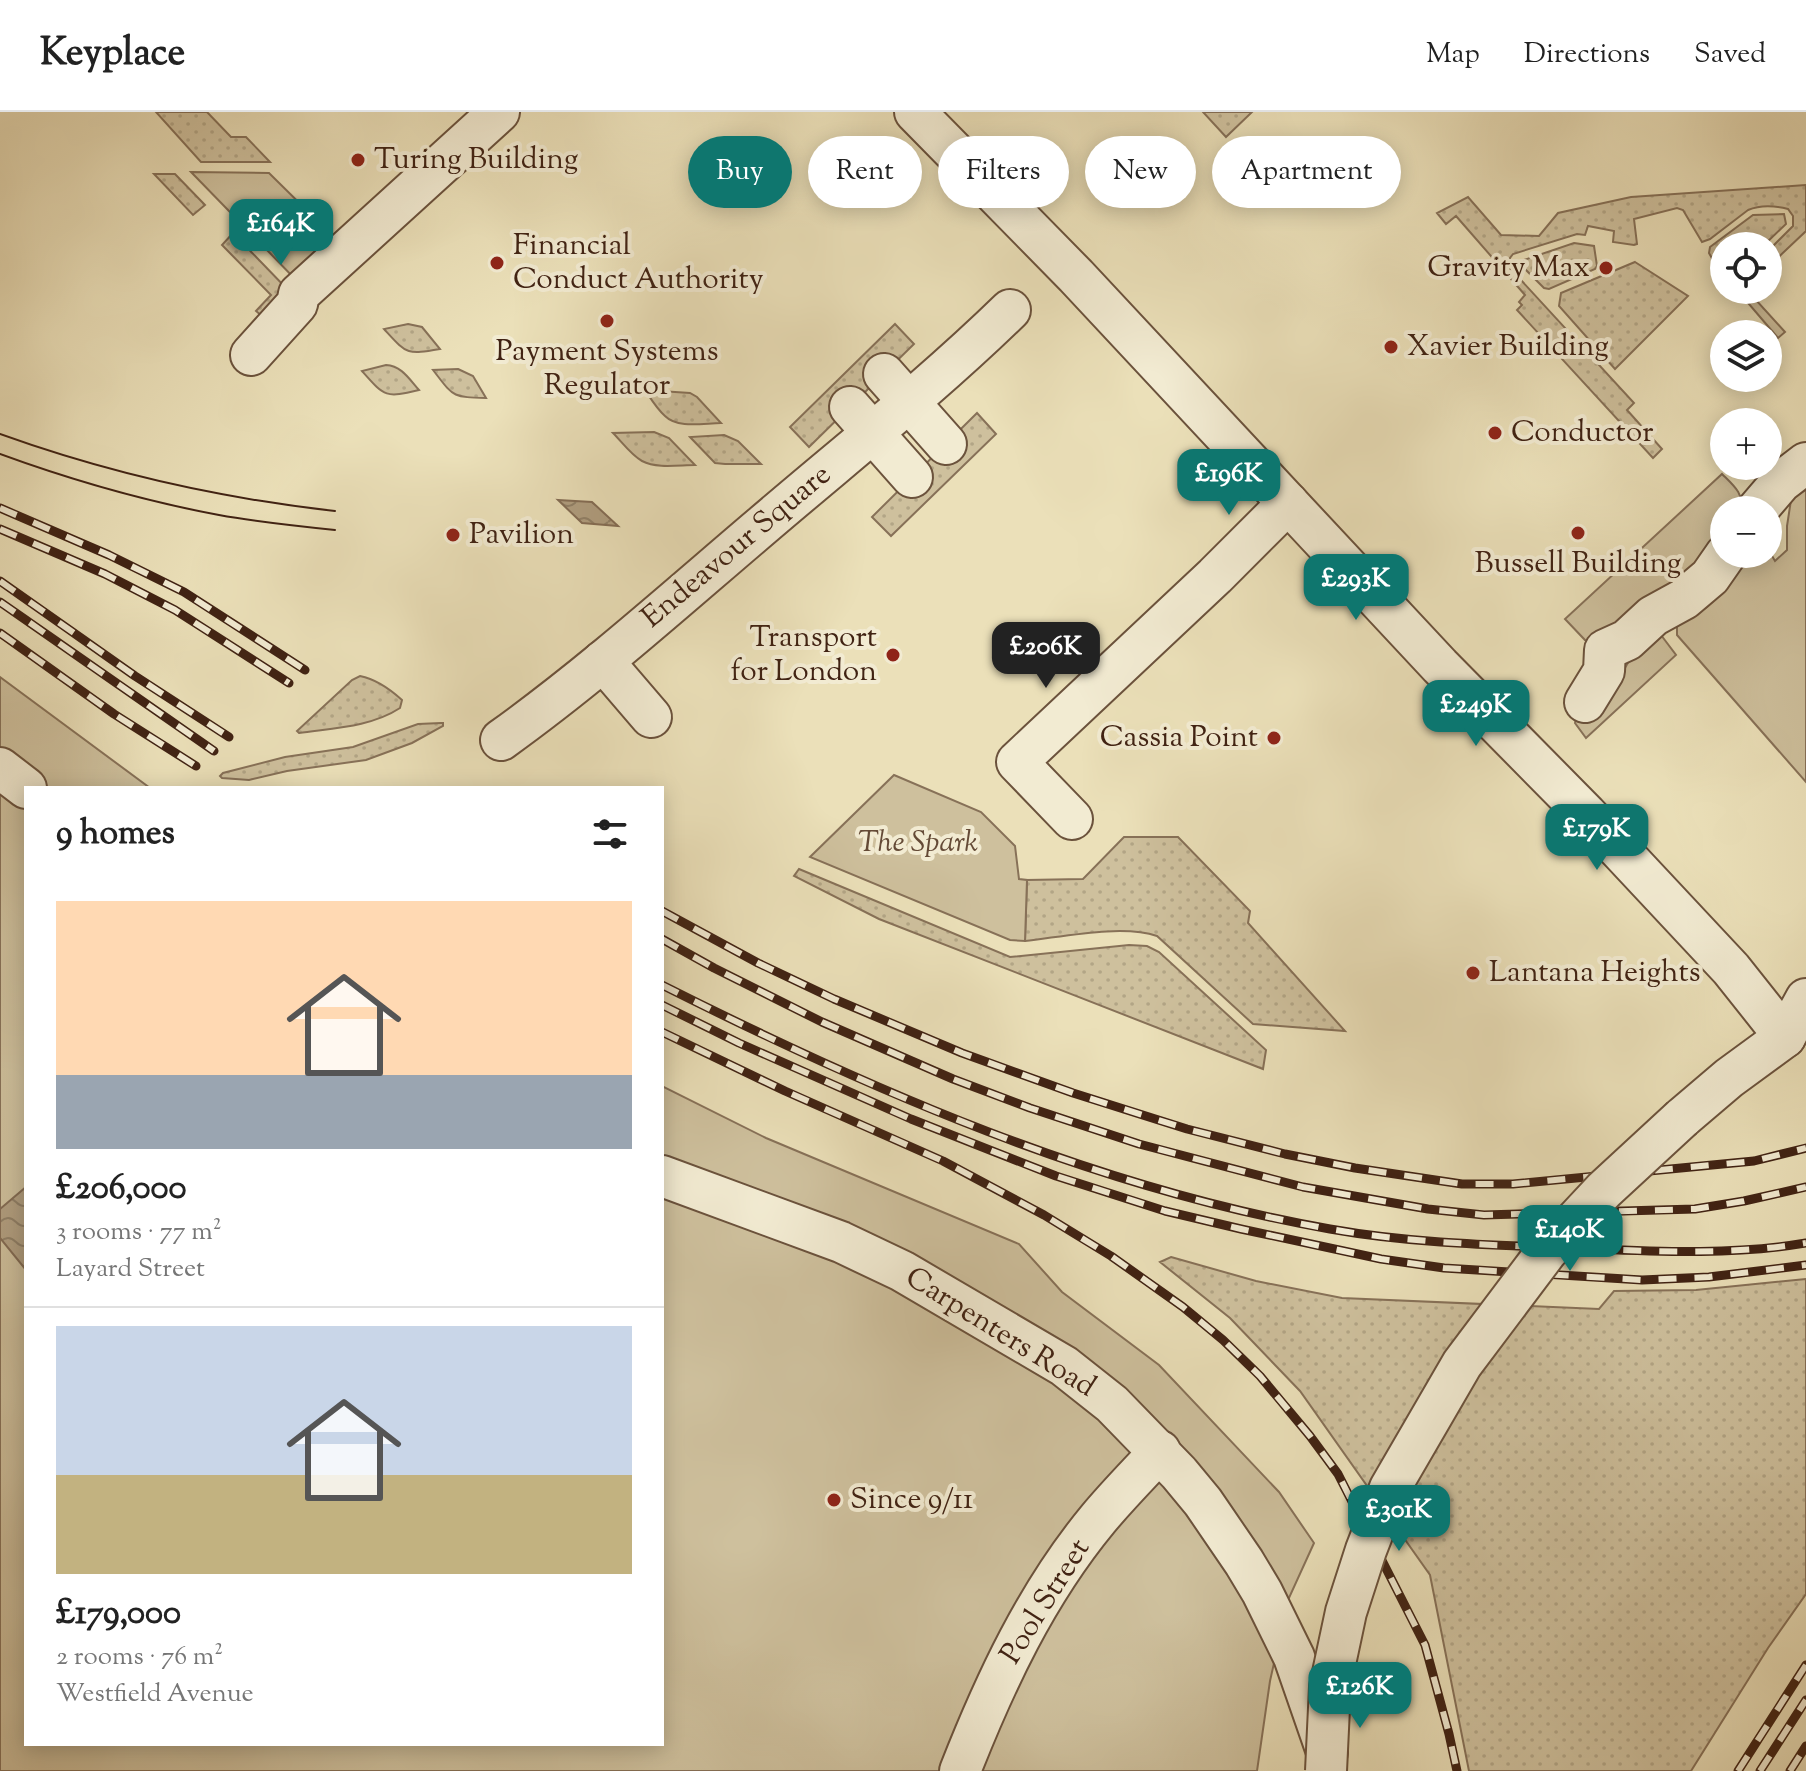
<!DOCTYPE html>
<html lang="en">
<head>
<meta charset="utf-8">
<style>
	:root { --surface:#fff; --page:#f6f6f6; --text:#222; --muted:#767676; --line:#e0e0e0; --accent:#0f766e }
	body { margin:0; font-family:"Sorts Mill Goudy",serif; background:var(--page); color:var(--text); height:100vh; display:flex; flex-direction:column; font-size:30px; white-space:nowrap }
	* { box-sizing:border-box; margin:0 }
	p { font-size:26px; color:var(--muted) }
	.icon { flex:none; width:44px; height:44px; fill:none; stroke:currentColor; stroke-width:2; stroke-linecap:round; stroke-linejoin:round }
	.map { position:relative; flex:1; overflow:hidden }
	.side { position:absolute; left:24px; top:674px; width:640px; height:960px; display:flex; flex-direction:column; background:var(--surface); border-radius:0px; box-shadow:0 4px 20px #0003 }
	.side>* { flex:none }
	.banner { position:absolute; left:688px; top:24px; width:760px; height:72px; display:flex; gap:16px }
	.tools { position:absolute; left:1710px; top:120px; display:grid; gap:16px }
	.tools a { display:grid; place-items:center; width:72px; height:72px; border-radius:50%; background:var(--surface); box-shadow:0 4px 20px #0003; font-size:40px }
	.price { position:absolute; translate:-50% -68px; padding:0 18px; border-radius:16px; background:var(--accent); color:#fff; font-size:26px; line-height:52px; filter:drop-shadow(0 2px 4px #0008) }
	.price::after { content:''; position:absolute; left:50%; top:48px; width:24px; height:18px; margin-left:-12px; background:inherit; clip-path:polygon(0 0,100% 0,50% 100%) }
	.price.on { background:#222; color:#fff }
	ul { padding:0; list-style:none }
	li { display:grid; align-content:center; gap:16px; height:424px; padding:0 32px }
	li+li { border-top:2px solid var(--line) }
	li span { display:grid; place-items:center; height:248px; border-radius:0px; color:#555 }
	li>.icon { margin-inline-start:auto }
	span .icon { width:144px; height:144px; fill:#fffc; stroke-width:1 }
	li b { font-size:34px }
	h2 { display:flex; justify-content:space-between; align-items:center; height:96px; padding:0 32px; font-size:34px }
	.tag { padding:0 28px; border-radius:36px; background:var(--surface); box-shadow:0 4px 20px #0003; font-size:28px; line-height:72px }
	.tag.on { background:var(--accent); color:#fff }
	header { display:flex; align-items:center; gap:48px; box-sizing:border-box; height:112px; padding:0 40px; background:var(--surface); border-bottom:2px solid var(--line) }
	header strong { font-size:38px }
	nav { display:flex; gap:44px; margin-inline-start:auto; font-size:28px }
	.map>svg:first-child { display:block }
	.grass { fill:url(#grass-dots); stroke:#877158; stroke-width:2 }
	.green { fill:#cec09d; stroke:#877158; stroke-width:2 }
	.water { fill:url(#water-waves); stroke:#846d55; stroke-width:2 }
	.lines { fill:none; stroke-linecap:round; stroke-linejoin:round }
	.minor-casing { stroke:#6b523c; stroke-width:44 }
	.minor { stroke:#f2ebd2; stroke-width:40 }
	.tram { stroke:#402213; stroke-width:2 }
	.rail-casing { stroke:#402213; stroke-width:9 }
	.rail { stroke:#f2ebd2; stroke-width:6; stroke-dasharray:18; stroke-linecap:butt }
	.minor-bridge-casing { stroke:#6b523c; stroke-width:44; stroke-linecap:butt }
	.minor-bridge { stroke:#f2ebd2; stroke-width:40 }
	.poi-dot { fill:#8f2418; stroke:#f2ebd2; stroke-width:3 }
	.labels { text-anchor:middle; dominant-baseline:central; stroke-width:8; stroke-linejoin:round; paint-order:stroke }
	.poi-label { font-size:30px; fill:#402213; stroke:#f2ebd2; text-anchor:start }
	.street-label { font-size:30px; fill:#402213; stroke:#f2ebd2 }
	.park-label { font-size:30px; font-style:italic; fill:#644a36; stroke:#f2ebd2 }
</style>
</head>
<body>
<header>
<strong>Keyplace</strong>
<nav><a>Map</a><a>Directions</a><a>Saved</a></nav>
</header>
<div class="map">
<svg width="1806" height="1659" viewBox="0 0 1806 1659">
	<defs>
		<pattern id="grass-dots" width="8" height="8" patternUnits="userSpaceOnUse" patternTransform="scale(2)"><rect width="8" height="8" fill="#cec09d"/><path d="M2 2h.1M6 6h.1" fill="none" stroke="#b2a586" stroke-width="1.8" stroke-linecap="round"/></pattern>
		<pattern id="water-waves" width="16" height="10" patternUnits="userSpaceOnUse" patternTransform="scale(2)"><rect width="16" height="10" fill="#b19f81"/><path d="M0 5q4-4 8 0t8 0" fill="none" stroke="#918168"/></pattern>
	</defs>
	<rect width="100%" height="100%" fill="#ebe0b9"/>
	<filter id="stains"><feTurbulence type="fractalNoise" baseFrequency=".0025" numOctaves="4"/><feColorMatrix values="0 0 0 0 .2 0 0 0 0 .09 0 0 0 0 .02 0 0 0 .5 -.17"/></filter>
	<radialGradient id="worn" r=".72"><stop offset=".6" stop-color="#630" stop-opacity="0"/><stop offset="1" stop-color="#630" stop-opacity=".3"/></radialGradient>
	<g class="grass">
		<path d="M156,0H207L231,25H246L270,50H201Z"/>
		<path d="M1203,0H1252L1226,25Z"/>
		<path d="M154,62H175L205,93L193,103Z"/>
		<path d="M1806,73V119L1768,155V139L1793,114V104L1788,97C1776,94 1760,93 1748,98L1710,127L1702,130L1683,98L1677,96L1634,107L1637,132L1634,133L1613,130L1614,119L1588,114L1585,123L1577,122L1513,142L1510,146L1508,154L1634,291L1627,298L1662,337L1653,346L1517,198L1522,193L1519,190L1525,183L1456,104L1446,112L1437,101L1468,85L1501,123L1539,124L1558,101L1631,85Z"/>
		<path d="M1784,102L1786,112L1763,134H1724L1723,166L1709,141L1710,135L1753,103Z"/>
		<path d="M233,121L289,179L263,205L256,199L271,183L222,133Z"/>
		<path d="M1574,131L1594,134L1597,154L1595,157L1549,177L1544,176L1520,152L1521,149Z"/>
		<path d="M1635,150L1688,184L1615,257L1559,194L1561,181Z"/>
		<path d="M1737,178H1752L1756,182L1755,187L1785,220L1778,226Z"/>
		<path d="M408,212L422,215L440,237C406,243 407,242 384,217Z"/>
		<path d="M895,212L914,232L809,335L790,315Z"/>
		<path d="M386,253C402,254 409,267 419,278C385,286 385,285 362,259Z"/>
		<path d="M458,257L473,264L486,286C451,285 454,285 433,258Z"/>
		<path d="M645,278L690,281L697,285L721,311C704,311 678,317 665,304C657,297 651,287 645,278Z"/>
		<path d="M977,301L996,322L891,424L872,405Z"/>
		<path d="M654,320L669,326L695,353C679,353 657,357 642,349C631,343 622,330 613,321Z"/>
		<path d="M724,323L738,329L761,352H725L715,351L690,325Z"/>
		<path d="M360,564C375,567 391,578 402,588L400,596C371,615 333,616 299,621L297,619L352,568Z"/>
		<path d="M441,611H443V614L412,631L366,648L287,659L249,668L222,666L220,664L223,661L285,645L353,635L418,612Z"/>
		<path d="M1124,725H1178L1250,799L1248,811L1345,919L1253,912L1157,824C1122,812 1062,825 1025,829L1027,768L1083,767Z"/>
		<path d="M799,757L1010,845L1129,833L1147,834L1159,840L1266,938L1263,957L879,807L794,764Z"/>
		<path d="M1171,1145L1256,1169L1342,1186L1599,1197L1614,1179L1696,1178L1806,1167V1482L1768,1536L1691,1659H1469L1430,1463L1300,1279L1230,1206L1160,1150Z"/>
	</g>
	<g class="green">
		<path d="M191,60L269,61L340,131L299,171Z"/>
		<path d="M1722,362C1732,372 1746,383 1740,398H1724V424L1698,456L1592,530L1585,528L1565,507Z"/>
		<path d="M1806,370V670L1677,523V514L1683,504C1689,502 1697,501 1702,498C1721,488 1730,460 1739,442H1768V437L1775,449L1787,438V414L1791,388Z"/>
		<path d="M1661,523L1676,543L1586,626L1575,611L1576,606L1618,568L1641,528Z"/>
		<path d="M0,565L150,676H26V1632H662V974L766,1026L1019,1132L1062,1180L1159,1253L1279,1380L1314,1431L1288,1488L1270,1569L1257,1659H0Z"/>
		<path d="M894,663L981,700L1015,734L1019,767L1027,768L1025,829L1010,828L810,745Z"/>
	</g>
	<g class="water">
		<path d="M558,388L592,390L618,414L582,411Z"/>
		<path d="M26,1075V1158L0,1126V1097Z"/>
	</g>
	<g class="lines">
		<g class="minor-casing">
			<g id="minor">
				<path d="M915,0L1076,164L1440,554L1586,702L1731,857L1785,925"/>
				<path d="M251,243L297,192L299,182L499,0"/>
				<path d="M884,262L946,332"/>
				<path d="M850,295L912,365"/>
				<path d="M1757,398L1781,370L1806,351"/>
				<path d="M603,549L651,605"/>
				<path d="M1585,590L1604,559L1605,538L1627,528L1653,504L1684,487L1710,465L1726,442"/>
				<path d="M501,628C593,562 677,486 763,413C846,342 932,274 1010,198"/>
				<path d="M0,656L26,676"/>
				<path d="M1072,707L1017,650L1215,464L1288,391"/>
				<path d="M1682,1006L1729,966L1785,925L1806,887"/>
				<path d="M662,1064L841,1130L902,1159L1064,1254L1112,1292L1179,1361L1203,1390L1244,1450L1262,1480L1294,1545L1327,1640"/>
				<path d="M960,1659C995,1570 1036,1482 1098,1407C1117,1384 1139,1362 1160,1339"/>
			</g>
		</g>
		<use href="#minor" class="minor"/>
		<g class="tram">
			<path d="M0,322C111,362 218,386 335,399"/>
			<path d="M0,342C71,368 144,389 219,403C257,410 296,414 335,418"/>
		</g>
		<g class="rail-casing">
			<g id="rail">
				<path d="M0,396L109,443L184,480L305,558"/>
				<path d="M0,417L105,462L175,498L289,571"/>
				<path d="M0,469L135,564L229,625"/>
				<path d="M0,490L214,639"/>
				<path d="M0,521L114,602L196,654"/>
				<path d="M662,799L758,851L834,887L962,941L1073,981L1187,1017L1285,1042L1355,1056L1462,1072H1513L1754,1049L1806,1036"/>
				<path d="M662,827L714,856L822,910L953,967L1030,996L1139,1032L1303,1075L1428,1097L1484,1103L1695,1097L1744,1089L1806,1075"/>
				<path d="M662,873C873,979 1096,1076 1330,1117C1409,1131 1490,1133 1571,1136C1649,1139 1729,1144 1806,1131"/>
				<path d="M662,893L739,931L911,1007L1056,1064L1165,1099L1241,1117L1381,1147L1444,1156L1642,1168L1709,1165L1806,1153"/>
				<path d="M662,920L785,979L943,1049L1044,1103L1111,1144L1183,1195L1223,1228L1260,1264L1310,1324L1338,1362L1425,1533L1449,1622L1457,1659"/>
				<path d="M1738,1659L1806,1553"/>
				<path d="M1760,1659L1806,1588"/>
				<path d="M1790,1659L1806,1634"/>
			</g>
		</g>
		<use href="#rail" class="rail"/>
		<g class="minor-bridge-casing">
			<path id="minor-bridge" d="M1326,1659L1330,1575L1346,1500L1366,1438L1390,1376L1462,1252L1547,1139L1604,1078L1682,1006"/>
		</g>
		<use href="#minor-bridge" class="minor-bridge"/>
	</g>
	<g class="poi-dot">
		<circle cx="358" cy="48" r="8"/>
		<circle cx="497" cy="151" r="8"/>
		<circle cx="1606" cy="156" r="8"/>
		<circle cx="607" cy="209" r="8"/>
		<circle cx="1391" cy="235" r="8"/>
		<circle cx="1495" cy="321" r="8"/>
		<circle cx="1578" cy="421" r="8"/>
		<circle cx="453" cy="423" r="8"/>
		<circle cx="893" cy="543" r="8"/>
		<circle cx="1274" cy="626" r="8"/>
		<circle cx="1473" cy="861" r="8"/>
		<circle cx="834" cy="1388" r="8"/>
	</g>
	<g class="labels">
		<g class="poi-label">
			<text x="374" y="48">Turing Building</text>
			<text x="513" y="134">Financial<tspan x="513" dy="34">Conduct Authority</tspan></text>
			<text x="1590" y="156" text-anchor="end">Gravity Max</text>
			<text x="1407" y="235">Xavier Building</text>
			<text x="607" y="240" text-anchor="middle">Payment Systems<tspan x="607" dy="34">Regulator</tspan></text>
			<text x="1511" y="321">Conductor</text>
			<text x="469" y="423">Pavilion</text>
			<text x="1578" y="452" text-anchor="middle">Bussell Building</text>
			<text x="877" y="526" text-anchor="end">Transport<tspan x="877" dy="34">for London</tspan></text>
			<text x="1258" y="626" text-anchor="end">Cassia Point</text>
			<text x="1489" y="861">Lantana Heights</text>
			<text x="850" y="1388">Since 9/11</text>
		</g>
		<g class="street-label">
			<text transform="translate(737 435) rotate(-40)">Endeavour Square</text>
			<text transform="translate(1000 1221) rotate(32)">Carpenters Road</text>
			<text transform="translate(1046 1490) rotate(-58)">Pool Street</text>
		</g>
		<g class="park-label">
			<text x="918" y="731">The Spark</text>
		</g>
	</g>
	<rect width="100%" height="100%" filter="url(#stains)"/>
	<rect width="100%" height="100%" fill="url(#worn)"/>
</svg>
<div class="tools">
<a><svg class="icon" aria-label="locate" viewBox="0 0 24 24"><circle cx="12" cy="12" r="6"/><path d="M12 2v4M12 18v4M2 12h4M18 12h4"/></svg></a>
<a><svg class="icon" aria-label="layers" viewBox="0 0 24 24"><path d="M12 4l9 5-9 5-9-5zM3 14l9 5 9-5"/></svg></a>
<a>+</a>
<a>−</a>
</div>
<b class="price" style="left:281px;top:155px">£164K</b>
<b class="price" style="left:1229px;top:405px">£196K</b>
<b class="price" style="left:1356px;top:510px">£293K</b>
<b class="price on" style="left:1046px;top:578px">£206K</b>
<b class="price" style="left:1476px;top:636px">£249K</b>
<b class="price" style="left:1597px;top:760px">£179K</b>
<b class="price" style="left:1570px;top:1161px">£140K</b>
<b class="price" style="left:1399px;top:1441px">£301K</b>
<b class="price" style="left:1360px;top:1618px">£126K</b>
<div class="banner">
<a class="tag on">Buy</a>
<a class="tag">Rent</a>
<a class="tag">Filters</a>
<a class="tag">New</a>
<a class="tag">Apartment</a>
</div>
<section class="side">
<h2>9 homes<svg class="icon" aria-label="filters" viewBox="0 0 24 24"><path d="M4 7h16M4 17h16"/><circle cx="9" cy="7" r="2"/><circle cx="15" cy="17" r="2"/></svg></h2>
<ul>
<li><span style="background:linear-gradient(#ffd9b3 70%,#9aa5b1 0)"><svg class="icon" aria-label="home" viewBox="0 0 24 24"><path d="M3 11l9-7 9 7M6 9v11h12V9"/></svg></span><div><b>£206,000</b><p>3 rooms · 77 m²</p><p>Layard Street</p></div></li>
<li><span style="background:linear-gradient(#c9d6e8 60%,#c2b280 0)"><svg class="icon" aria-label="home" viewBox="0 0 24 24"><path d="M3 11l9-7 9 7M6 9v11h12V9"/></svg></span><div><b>£179,000</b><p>2 rooms · 76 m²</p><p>Westfield Avenue</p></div></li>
</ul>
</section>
</div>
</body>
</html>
